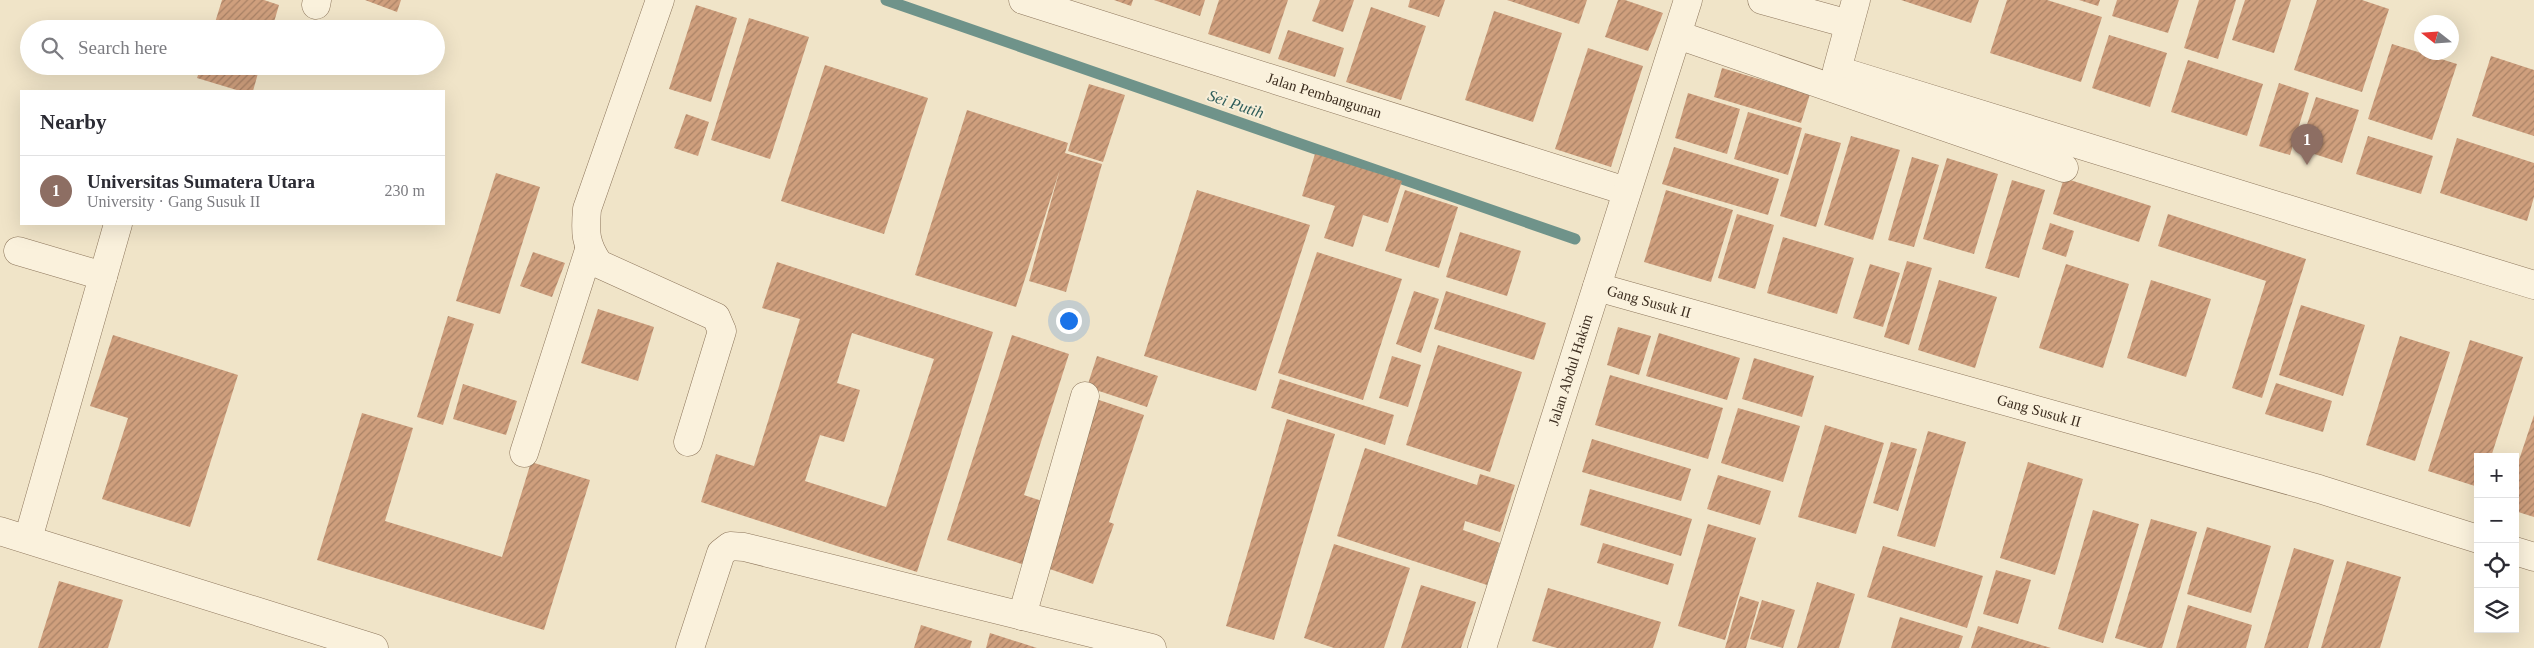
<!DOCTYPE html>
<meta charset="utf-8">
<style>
body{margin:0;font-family:"Times New Roman",serif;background:#f2f2f3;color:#2b2b33}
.controls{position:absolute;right:15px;bottom:15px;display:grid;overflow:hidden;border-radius:0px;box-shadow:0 5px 20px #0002}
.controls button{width:45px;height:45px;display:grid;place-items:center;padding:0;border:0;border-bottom:1px solid #e1e1e2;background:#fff;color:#2b2b33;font:25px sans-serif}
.compass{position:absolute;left:2414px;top:15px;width:45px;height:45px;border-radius:50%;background:#fff;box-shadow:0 5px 20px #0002;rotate:287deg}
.you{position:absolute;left:1068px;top:320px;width:18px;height:18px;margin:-12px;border:4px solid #fff;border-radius:50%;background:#1a73e8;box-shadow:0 0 0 8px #1a73e833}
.badge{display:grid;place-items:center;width:32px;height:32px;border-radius:50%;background:#9e2a2b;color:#fff;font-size:16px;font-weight:700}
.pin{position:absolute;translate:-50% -41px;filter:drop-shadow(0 1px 2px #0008)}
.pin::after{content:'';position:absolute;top:26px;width:18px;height:15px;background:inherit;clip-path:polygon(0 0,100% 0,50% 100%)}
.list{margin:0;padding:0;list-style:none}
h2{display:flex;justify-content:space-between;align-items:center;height:65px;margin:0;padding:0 20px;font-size:21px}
h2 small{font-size:16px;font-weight:400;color:#7c7c81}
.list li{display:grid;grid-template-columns:32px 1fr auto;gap:15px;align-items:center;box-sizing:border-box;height:70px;padding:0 20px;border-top:1px solid #e1e1e2}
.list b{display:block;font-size:19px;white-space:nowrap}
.list p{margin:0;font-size:16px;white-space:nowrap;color:#7c7c81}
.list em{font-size:16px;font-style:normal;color:#7c7c81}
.icon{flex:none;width:28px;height:28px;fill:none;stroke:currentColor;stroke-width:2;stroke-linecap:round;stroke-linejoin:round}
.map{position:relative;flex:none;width:2534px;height:648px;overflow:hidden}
.search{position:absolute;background:#fff;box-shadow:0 5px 20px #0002;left:20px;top:20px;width:425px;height:55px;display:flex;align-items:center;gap:12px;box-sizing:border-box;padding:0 18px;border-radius:28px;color:#7c7c81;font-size:19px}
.panel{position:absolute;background:#fff;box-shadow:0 5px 20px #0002;left:20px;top:90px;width:425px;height:135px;border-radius:0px}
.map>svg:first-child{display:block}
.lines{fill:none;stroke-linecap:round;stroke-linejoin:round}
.stream{stroke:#6f938a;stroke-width:11}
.building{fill:url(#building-hatch);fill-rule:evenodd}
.minor-casing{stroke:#8d765c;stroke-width:29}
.minor{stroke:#faf1dc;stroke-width:28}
.labels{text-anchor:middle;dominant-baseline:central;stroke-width:4;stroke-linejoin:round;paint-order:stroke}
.street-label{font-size:15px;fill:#3d2e20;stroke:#f7eed8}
.water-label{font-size:16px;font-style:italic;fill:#2f5d5a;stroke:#f7eed8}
</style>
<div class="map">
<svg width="2534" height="648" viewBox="0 0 2534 648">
<defs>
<pattern id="building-hatch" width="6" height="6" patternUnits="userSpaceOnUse" patternTransform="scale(1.25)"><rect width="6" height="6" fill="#cf9f7d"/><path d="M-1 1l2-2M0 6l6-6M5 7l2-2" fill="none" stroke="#a98266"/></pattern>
</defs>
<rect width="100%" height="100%" fill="#f0e4c8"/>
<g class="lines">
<!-- stream -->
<path class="stream" d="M886,0L1575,239"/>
</g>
<!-- building -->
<path class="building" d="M222,0H264L279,5L272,29H213Z
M365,0H401L397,12Z
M1114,0H1133L1131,6Z
M1154,0H1205L1200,16Z
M1219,0H1288L1270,54L1208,34Z
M1320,0H1354L1343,32L1312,21Z
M1410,0H1445L1439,17L1408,7Z
M1507,0H1587L1579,24Z
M1618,0H1625L1663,13L1648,51L1605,37Z
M1901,0H1979L1971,23Z
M2007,0H2047L2102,17L2081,82L1990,53Z
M2079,0H2100L2098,6Z
M2117,0H2179L2168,33L2112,16Z
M2199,0H2236L2218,59L2184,48Z
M2245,0H2291L2274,53L2232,40Z
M2317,0H2362L2389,9L2362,92L2294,70Z
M696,5L737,18L711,102L669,89Z
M1371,7L1426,26L1401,100L1346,82Z
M1494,11L1562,33L1533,122L1465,100Z
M749,18L809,37L770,159L711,140Z
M1288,30L1344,48L1335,77L1278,59Z
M2109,35L2167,53L2150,107L2092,88Z
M2392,44L2457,64L2432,140L2368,119Z
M1588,48L1643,66L1611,167L1555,149Z
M2491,56L2534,70V136L2472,116Z
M2188,60L2263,84L2247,136L2171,112Z
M825,65L928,98L884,234L781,201Z
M201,66H260L253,91H240L197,78Z
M1722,68L1810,94L1801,123L1714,97Z
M2279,83L2309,93L2290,155L2259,146Z
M1089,84L1125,95L1103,162L1068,151Z
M1688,93L1740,109L1727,154L1675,138Z
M2316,97L2359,110L2342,163L2299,149Z
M967,110L1068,143L1065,153L1102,164L1066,292L1029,281L1060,169L1016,307L915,275Z
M1748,112L1802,128L1788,175L1734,159Z
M686,114L709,122L698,156L674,148Z
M1805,133L1841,143L1816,227L1780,216Z
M1851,136L1900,150L1873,240L1824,225Z
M2368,136L2433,156L2421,194L2356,174Z
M2457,138L2534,163V197L2527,221L2440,193Z
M1674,147L1779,179L1768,215L1662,184Z
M1315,154L1402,181L1388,223L1363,215L1353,247L1324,238L1335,206L1302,196Z
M1912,157L1939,165L1914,247L1888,240Z
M1947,158L1998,174L1974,254L1923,239Z
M496,173L540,187L500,314L456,301Z
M2064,178L2151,206L2139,242L2053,214Z
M2012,180L2045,190L2019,278L1985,268Z
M1197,190L1310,225L1256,391L1144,356Z
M1405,190L1458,207L1439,268L1385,251Z
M1666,190L1733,210L1711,282L1644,262Z
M1737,214L1774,225L1755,289L1718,278Z
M2168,214L2306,259L2262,398L2232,388L2266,281L2158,246Z
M2050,223L2074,231L2066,257L2042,249Z
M1460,232L1521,251L1507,296L1446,277Z
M1783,237L1854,258L1837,314L1767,293Z
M533,252L565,263L552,297L520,286Z
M1317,252L1402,279L1363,400L1278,373Z
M1907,261L1932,268L1909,345L1884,337Z
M777,262L993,332L917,572L701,502L716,454L754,466L800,319L762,308ZM852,333L934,359L886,507L805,481L820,435L844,442L860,390L837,383Z
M1870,264L1900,273L1883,327L1853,318Z
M2066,264L2129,284L2103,368L2039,348Z
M1939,280L1997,297L1975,368L1918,350Z
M2151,280L2211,299L2186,377L2127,358Z
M1414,291L1439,299L1421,353L1396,344Z
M1446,291L1546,323L1534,360L1434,329Z
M2301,305L2365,325L2343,396L2279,375Z
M598,309L654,327L638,381L581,363Z
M448,316L474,324L443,425L417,417Z
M1618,327L1651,336L1639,375L1607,365Z
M1659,333L1740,358L1727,400L1646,376Z
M113,335L238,375L190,527L102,499L128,418L90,406Z
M1012,335L1069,354L1024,495L1048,503L1028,566L947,540Z
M2400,336L2450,352L2415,461L2366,445Z
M2470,340L2523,357L2491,457H2478V487L2428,471Z
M1438,345L1522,372L1490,472L1406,445Z
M1097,356L1158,376L1147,407L1087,387Z
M1392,356L1421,365L1408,407L1379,398Z
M1754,358L1814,376L1802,417L1742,399Z
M1610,375L1723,408L1708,459L1595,425Z
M1280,379L1394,415L1385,445L1271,408Z
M2276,383L2332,401L2323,432L2265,414Z
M463,384L517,401L506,435L453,419Z
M1090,397L1144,415L1109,522L1114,524L1093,584L1041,566Z
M1738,408L1800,426L1783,482L1721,463Z
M362,413L413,428L385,521L502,557L531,462L590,480L544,630L317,560Z
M2534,415V517L2515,511V472Z
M1287,419L1335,434L1274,640L1226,626Z
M1825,425L1884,443L1856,534L1798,517Z
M1928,431L1966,442L1935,547L1897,536Z
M1592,439L1691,469L1681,501L1582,472Z
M1891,442L1917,449L1898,511L1873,503Z
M1365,448L1477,485L1480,474L1515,485L1500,532L1465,521L1463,530L1500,543L1487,585L1337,536Z
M2028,462L2083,479L2055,575L2000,558Z
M1718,475L1771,491L1760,525L1707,509Z
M1590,489L1692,519L1681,556L1580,525Z
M2093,510L2139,524L2103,643L2058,629Z
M2151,519L2197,532L2162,648H2148L2115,638Z
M1708,524L1756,538L1725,640L1678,626Z
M2207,527L2271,546L2251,613L2187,594Z
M1603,543L1674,564L1668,585L1597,563Z
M1334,544L1410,568L1384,648H1334L1304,638Z
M1883,546L1983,576L1967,628L1867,597Z
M2294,548L2334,560L2308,648H2264Z
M2347,561L2401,577L2380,648H2321Z
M1996,570L2031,580L2018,624L1983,614Z
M59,581L123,600L108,648H38Z
M1817,582L1855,594L1839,648H1797Z
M1421,585L1476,602L1461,648H1401Z
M1548,588L1661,622L1653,648H1557L1532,641Z
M1740,596L1759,602L1746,648H1725Z
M1762,600L1795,610L1783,648L1750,639Z
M2188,605L2252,625L2246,648H2176Z
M1900,617L1963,636L1959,648H1891Z
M921,625L972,641L970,648H914Z
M1978,626L2051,648H1971Z
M990,633L1037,648H986Z"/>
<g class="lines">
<defs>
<g id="minor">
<path d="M660,0L587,209C585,232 585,244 599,264L716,317L722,331L688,442"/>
<path id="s1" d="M1023,0L1626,191"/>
<path d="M1762,0L1849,24"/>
<path d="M1856,0L1837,70L2534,285"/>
<path d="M316,5L317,0"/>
<path d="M1678,35L2064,168"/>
<path d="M18,251L103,276"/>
<path id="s2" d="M1597,287L2319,489L2478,539"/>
<path d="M524,453L589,250"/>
<path d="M0,531L374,648"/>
<path d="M28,539L118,224"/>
<path d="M2515,551L2534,557"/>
<path d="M1022,616L1085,396"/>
<path d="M690,648L721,553L730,546L744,547L1152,648"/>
<path id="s3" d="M1482,648L1688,0"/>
</g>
</defs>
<!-- minor casing -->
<use href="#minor" class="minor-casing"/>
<!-- minor -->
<use href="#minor" class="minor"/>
</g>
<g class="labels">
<!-- street labels -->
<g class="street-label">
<text stroke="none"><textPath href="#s1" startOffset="316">Jalan Pembangunan</textPath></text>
<text stroke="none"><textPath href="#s2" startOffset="54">Gang Susuk II</textPath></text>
<text stroke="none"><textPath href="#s3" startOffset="292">Jalan Abdul Hakim</textPath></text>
<text stroke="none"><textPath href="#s2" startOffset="459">Gang Susuk II</textPath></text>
</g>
<!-- water labels -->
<g class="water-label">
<text transform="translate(1236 104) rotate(19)">Sei Putih</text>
</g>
</g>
</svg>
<div class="controls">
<button>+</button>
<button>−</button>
<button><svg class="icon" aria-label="locate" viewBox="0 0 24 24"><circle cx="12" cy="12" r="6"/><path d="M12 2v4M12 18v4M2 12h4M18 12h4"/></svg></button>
<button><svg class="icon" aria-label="layers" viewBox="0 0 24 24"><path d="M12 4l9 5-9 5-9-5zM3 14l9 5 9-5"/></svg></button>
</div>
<svg class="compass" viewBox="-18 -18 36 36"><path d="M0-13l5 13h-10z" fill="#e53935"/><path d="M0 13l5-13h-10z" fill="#7c7c81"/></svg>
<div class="you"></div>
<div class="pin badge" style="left:2307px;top:165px;background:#8d6e63">1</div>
<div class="search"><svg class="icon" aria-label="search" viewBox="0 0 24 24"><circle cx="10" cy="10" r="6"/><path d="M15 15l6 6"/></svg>Search here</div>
<section class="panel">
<h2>Nearby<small></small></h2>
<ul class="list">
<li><span class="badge" style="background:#8d6e63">1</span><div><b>Universitas Sumatera Utara</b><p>University · Gang Susuk II</p></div><em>230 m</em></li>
</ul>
</section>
</div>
